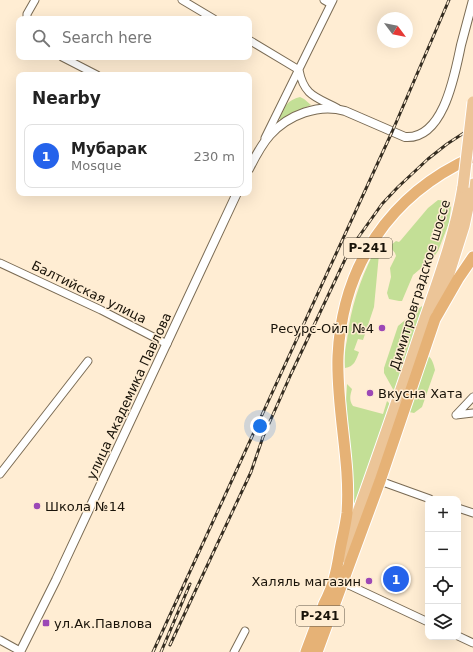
<!DOCTYPE html>
<meta charset="utf-8">
<style>
body{margin:0;font-family:"DejaVu Sans",sans-serif;background:#f6f6f6;color:#222}
.controls{position:absolute;right:12px;bottom:12px;display:grid;overflow:hidden;border-radius:8px;box-shadow:0 4px 16px #0002}
.controls button{width:36px;height:36px;display:grid;place-items:center;padding:0;border:0;border-bottom:1px solid #e0e0e0;background:#fff;color:#222;font:20px sans-serif}
.compass{position:absolute;left:377px;top:12px;width:36px;height:36px;border-radius:50%;background:#fff;box-shadow:0 4px 16px #0002;rotate:122deg}
.you{position:absolute;left:260px;top:426px;width:14px;height:14px;margin:-10px;border:3px solid #fff;border-radius:50%;background:#1a73e8;box-shadow:0 0 0 6px #1a73e833}
.badge{display:grid;place-items:center;width:26px;height:26px;border-radius:50%;background:#2563eb;color:#fff;font-size:13px;font-weight:700}
.pin{position:absolute;translate:-50% -50%;border:2px solid #fff;box-shadow:0 1px 4px #0006}
.list{margin:0;padding:0;list-style:none}
h2{display:flex;justify-content:space-between;align-items:center;height:52px;margin:0;padding:0 16px;font-size:17px}
h2 small{font-size:13px;font-weight:400;color:#767676}
.list li{display:grid;grid-template-columns:26px 1fr auto;gap:12px;align-items:center;box-sizing:border-box;height:64px;margin:0 8px 8px;padding:0 8px;border:1px solid #e0e0e0;border-radius:8px}
.list b{display:block;font-size:15px;white-space:nowrap}
.list p{margin:0;font-size:13px;white-space:nowrap;color:#767676}
.list em{font-size:13px;font-style:normal;color:#767676}
.icon{flex:none;width:22px;height:22px;fill:none;stroke:currentColor;stroke-width:2;stroke-linecap:round;stroke-linejoin:round}
.map{position:relative;flex:none;width:473px;height:652px;overflow:hidden}
.search{position:absolute;background:#fff;box-shadow:0 4px 16px #0002;left:16px;top:16px;width:236px;height:44px;display:flex;align-items:center;gap:10px;box-sizing:border-box;padding:0 14px;border-radius:8px;color:#767676;font-size:15px}
.panel{position:absolute;background:#fff;box-shadow:0 4px 16px #0002;left:16px;top:72px;width:236px;height:124px;border-radius:8px}
.map>svg:first-child{display:block}
.green{fill:#c3df96}
.lines{fill:none;stroke-linecap:round;stroke-linejoin:round}
.minor-casing{stroke:#7a6b54;stroke-width:9}
.tertiary-casing{stroke:#7a6b54;stroke-width:10}
.primary-casing{stroke:#fff;stroke-width:13}
.trunk-casing{stroke:#fff;stroke-width:13}
.minor{stroke:#fff;stroke-width:7}
.tertiary{stroke:#fff;stroke-width:8}
.primary{stroke:#ecc598;stroke-width:11}
.trunk{stroke:#e6b276;stroke-width:11}
.rail-casing{stroke:#352d21;stroke-width:3}
.rail{stroke:#ffedd3;stroke-width:1.5;stroke-dasharray:4.5;stroke-linecap:butt}
.primary-bridge-casing{stroke:#fff;stroke-width:13;stroke-linecap:butt}
.primary-bridge{stroke:#ecc598;stroke-width:11}
.poi-dot{fill:#9c48b6;stroke:#ffedd3;stroke-width:1.5}
.labels{text-anchor:middle;dominant-baseline:central;stroke-width:3;stroke-linejoin:round;paint-order:stroke}
.shield{fill:#ffedd3;stroke:#5e5446;stroke-width:1}
.shield-label{font-size:12px;font-weight:bold;fill:#191309}
.street-label{font-size:13px;fill:#191309;stroke:#ffedd3}
.poi-label{font-size:13px;fill:#191309;stroke:#ffedd3;text-anchor:start}
</style>
<div class="map">
<svg width="473" height="652" viewBox="0 0 473 652">
<rect width="100%" height="100%" fill="#ffedd3"/>
<!-- green -->
<path class="green" d="M300,97L304,99L311,105L290,114L281,120L279,118C283,107 288,100 300,97Z
M438,200C443,200 448,203 451,207L449,223L438,251L432,259L413,275L402,301H399L389,299L387,293L391,277L390,268L396,256L395,253L391,248V245L396,241L399,242L401,240L428,208Z
M375,250L377,251L379,254L374,307L363,340L358,339L354,350L359,352C356,360 354,367 345,368C344,359 345,349 347,340C351,306 360,280 375,250Z
M422,306L424,310L396,391H394L384,373V368L398,326Z
M428,356C432,358 434,365 435,370L422,407L414,413L409,412Z
M347,384L352,389C350,396 349,400 353,406L383,414L387,401L391,405L355,503H354L346,401Z"/>
<g class="lines">
<defs>
<path id="minor" d="M182,0L214,19
M324,0L331,4
M27,19V14L35,0
M249,40L299,70
M62,57L97,75
M299,70C304,96 316,97 337,108
M265,138L333,0
M0,263L101,310L167,344
M456,415L473,397
M456,415L473,413
M0,474L88,361
M380,481L430,499
M458,508L473,513
M342,583L351,586L428,622
M458,636L473,643
M0,640L20,651
M234,652L245,631"/>
<path id="tertiary" d="M249,169C255,157 261,145 270,135C288,115 319,103 345,111L405,137C444,140 455,73 461,45C465,30 469,15 473,0
M20,652L56,580L237,193"/>
<path id="primary" d="M438,308L464,226L473,184
M342,557C369,481 396,406 421,330C437,283 455,236 463,187"/>
<path id="trunk" d="M306,652C312,636 318,620 324,604C328,596 332,587 334,579C338,566 339,553 342,540C344,531 346,522 347,513C351,461 336,409 338,356C342,266 390,194 473,157
M317,652L380,481L435,319L458,279L473,257"/>
</defs>
<!-- minor casing -->
<use href="#minor" class="minor-casing"/>
<!-- tertiary casing -->
<use href="#tertiary" class="tertiary-casing"/>
<!-- primary casing -->
<use href="#primary" class="primary-casing"/>
<!-- trunk casing -->
<use href="#trunk" class="trunk-casing"/>
<!-- minor -->
<use href="#minor" class="minor"/>
<!-- tertiary -->
<use href="#tertiary" class="tertiary"/>
<!-- primary -->
<use href="#primary" class="primary"/>
<!-- trunk -->
<use href="#trunk" class="trunk"/>
<defs>
<path id="rail" d="M170,645L251,472L263,437L291,374L350,249L382,204L398,187L428,159L447,144L473,127
M153,652L392,132L449,0
M161,652L190,584"/>
</defs>
<!-- rail casing -->
<use href="#rail" class="rail-casing"/>
<!-- rail -->
<use href="#rail" class="rail"/>
<defs>
<path id="primary-bridge" d="M463,187L473,102"/>
</defs>
<!-- primary-bridge casing -->
<use href="#primary-bridge" class="primary-bridge-casing"/>
<!-- primary-bridge -->
<use href="#primary-bridge" class="primary-bridge"/>
</g>
<!-- markers -->
<g class="poi-dot">
<circle cx="382" cy="328" r="4"/>
<circle cx="370" cy="393" r="4"/>
<circle cx="37" cy="506" r="4"/>
<circle cx="369" cy="581" r="4"/>
<rect x="42" y="619" width="8" height="8" rx="2"/>
</g>
<g class="labels">
<!-- shield labels -->
<g class="shield">
<rect x="344" y="238" width="48" height="20" rx="3"/>
<rect x="296" y="606" width="48" height="20" rx="3"/>
</g>
<g class="shield-label">
<text x="368" y="248">Р-241</text>
<text x="320" y="616">Р-241</text>
</g>
<!-- street labels -->
<g class="street-label">
<text transform="translate(420 285) rotate(-73)">Димитровградское шоссе</text>
<text transform="translate(89 292) rotate(26)">Балтийская улица</text>
<text transform="translate(129 396) rotate(-65)">улица Академика Павлова</text>
</g>
<!-- poi labels -->
<g class="poi-label">
<text x="374" y="328" text-anchor="end">Ресурс-Ойл №4</text>
<text x="378" y="393">Вкусна Хата</text>
<text x="45" y="506">Школа №14</text>
<text x="361" y="581" text-anchor="end">Халяль магазин</text>
<text x="54" y="623">ул.Ак.Павлова</text>
</g>
</g>
</svg>
<div class="controls">
<button>+</button>
<button>−</button>
<button><svg class="icon" aria-label="locate" viewBox="0 0 24 24"><circle cx="12" cy="12" r="6"/><path d="M12 2v4M12 18v4M2 12h4M18 12h4"/></svg></button>
<button><svg class="icon" aria-label="layers" viewBox="0 0 24 24"><path d="M12 4l9 5-9 5-9-5zM3 14l9 5 9-5"/></svg></button>
</div>
<svg class="compass" viewBox="-18 -18 36 36"><path d="M0-13l5 13h-10z" fill="#e53935"/><path d="M0 13l5-13h-10z" fill="#767676"/></svg>
<div class="you"></div>
<div class="pin badge" style="left:396px;top:579px">1</div>
<div class="search"><svg class="icon" aria-label="search" viewBox="0 0 24 24"><circle cx="10" cy="10" r="6"/><path d="M15 15l6 6"/></svg>Search here</div>
<section class="panel">
<h2>Nearby<small></small></h2>
<ul class="list">
<li><span class="badge">1</span><div><b>Мубарак</b><p>Mosque</p></div><em>230 m</em></li>
</ul>
</section>
</div>
